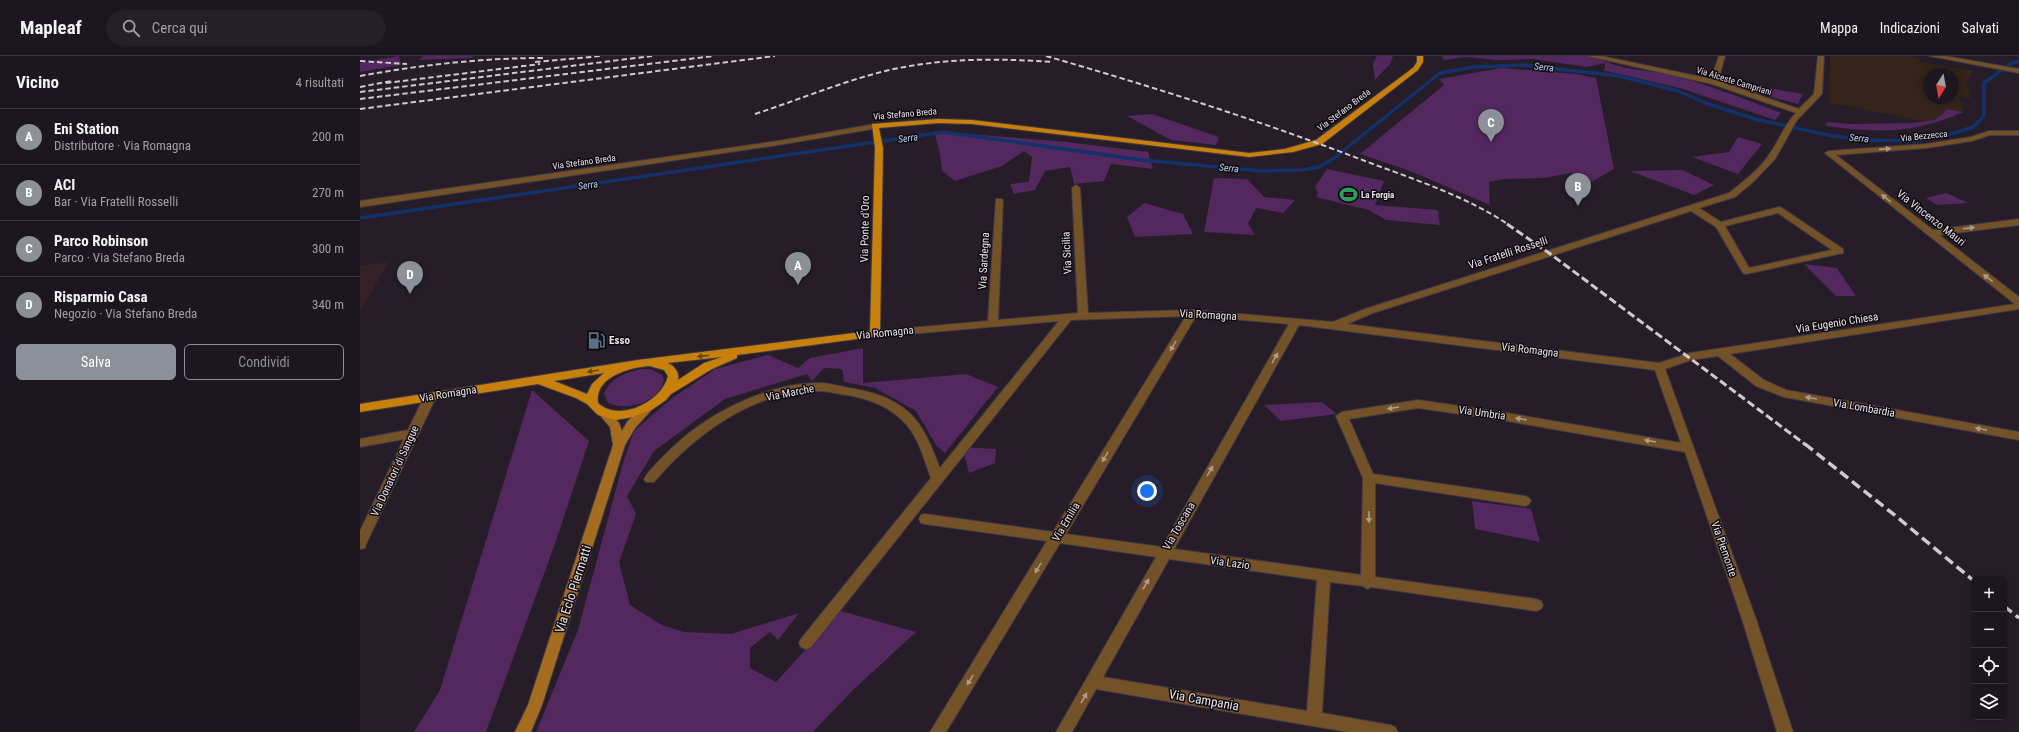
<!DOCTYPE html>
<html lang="it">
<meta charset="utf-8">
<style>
body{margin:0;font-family:"Roboto Condensed",sans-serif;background:#251f28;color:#f1f3f6}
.controls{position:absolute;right:12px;bottom:12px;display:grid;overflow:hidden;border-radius:6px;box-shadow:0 2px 10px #0003}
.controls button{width:36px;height:36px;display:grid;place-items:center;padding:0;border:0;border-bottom:1px solid #3a353d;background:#1c161f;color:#f1f3f6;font:20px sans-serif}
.compass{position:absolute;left:1563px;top:12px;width:36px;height:36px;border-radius:50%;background:#1c161f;box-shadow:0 2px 10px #0003;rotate:191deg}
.you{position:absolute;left:787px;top:435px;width:14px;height:14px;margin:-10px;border:3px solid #fff;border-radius:50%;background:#1a73e8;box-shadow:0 0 0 6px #1a73e833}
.badge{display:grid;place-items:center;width:26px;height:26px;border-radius:50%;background:#8c9099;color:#fff;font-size:13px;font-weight:700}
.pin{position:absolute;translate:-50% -33px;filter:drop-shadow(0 1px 2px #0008)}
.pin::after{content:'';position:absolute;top:21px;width:14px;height:12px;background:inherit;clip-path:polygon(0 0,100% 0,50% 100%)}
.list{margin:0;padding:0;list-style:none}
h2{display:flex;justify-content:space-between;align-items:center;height:52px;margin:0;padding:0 16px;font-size:17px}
h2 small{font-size:13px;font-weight:400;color:#a09fa4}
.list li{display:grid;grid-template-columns:26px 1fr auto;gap:12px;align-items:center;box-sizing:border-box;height:56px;padding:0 16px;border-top:1px solid #3a353d}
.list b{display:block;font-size:15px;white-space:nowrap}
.list p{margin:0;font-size:13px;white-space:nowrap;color:#a09fa4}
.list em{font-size:13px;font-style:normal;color:#a09fa4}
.actions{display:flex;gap:8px;padding:12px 16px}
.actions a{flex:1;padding:9px 0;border:1px solid #8c9099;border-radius:6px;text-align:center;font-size:14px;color:#8c9099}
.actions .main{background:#8c9099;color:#fff}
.icon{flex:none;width:22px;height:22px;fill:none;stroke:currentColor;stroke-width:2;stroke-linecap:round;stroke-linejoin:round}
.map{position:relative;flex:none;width:1659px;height:676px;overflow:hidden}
header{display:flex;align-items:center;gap:24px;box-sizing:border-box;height:56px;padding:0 20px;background:#1c161f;border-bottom:1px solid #3a353d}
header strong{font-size:19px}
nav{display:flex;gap:22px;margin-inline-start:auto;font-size:14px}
.search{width:280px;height:36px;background:#251f28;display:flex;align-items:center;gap:10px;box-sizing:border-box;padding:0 14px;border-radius:22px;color:#a09fa4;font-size:15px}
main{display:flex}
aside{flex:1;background:#1c161f}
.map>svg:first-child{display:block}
.commercial{fill:#352227}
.education{fill:#34241a;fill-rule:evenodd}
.green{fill:#52285f}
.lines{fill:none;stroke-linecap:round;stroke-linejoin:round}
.stream{stroke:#13326b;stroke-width:3.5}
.minor-casing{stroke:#413944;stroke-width:2}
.tertiary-casing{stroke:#413944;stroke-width:2}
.secondary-casing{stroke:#413944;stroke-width:2}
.primary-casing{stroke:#413944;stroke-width:2}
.minor{fill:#745227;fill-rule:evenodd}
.tertiary{fill:#745227;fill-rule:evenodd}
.secondary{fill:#a46c20;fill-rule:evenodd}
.primary{fill:#c8800d;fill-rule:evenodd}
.rail-far2{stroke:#cfc9d2;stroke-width:2;stroke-dasharray:5.5 3;stroke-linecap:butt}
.rail-far1{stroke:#cfc9d2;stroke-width:3;stroke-dasharray:8 3.5;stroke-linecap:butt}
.rail{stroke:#cfc9d2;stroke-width:3.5;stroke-dasharray:10 5;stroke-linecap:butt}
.oneway{fill:#af9b8a}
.oneway2{fill:#6a440e}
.labels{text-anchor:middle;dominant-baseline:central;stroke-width:3;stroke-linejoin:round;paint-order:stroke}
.far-street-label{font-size:9px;fill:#eae4ec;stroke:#0d090e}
.far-poi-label{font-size:9px;font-weight:bold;fill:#eae4ec;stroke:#0d090e;text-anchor:start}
.far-water-label{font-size:10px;font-style:italic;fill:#bfd4f8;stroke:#0d090e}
.street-label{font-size:11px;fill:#eae4ec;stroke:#0d090e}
.poi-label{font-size:11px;font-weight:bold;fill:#eae4ec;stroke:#0d090e;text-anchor:start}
.near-street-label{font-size:13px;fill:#eae4ec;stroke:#0d090e}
</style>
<header>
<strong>Mapleaf</strong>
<div class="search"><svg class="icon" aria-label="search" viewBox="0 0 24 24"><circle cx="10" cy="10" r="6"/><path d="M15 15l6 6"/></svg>Cerca qui</div>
<nav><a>Mappa</a><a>Indicazioni</a><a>Salvati</a></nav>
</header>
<main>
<aside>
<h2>Vicino<small>4 risultati</small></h2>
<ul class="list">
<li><span class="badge">A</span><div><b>Eni Station</b><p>Distributore · Via Romagna</p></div><em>200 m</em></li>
<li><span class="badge">B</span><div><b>ACI</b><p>Bar · Via Fratelli Rosselli</p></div><em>270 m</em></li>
<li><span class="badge">C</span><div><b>Parco Robinson</b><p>Parco · Via Stefano Breda</p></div><em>300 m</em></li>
<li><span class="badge">D</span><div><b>Risparmio Casa</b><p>Negozio · Via Stefano Breda</p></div><em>340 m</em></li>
</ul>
<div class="actions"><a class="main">Salva</a><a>Condividi</a></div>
</aside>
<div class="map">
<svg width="1659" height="676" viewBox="0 0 1659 676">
<rect width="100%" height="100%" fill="#261d29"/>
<!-- commercial -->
<path class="commercial" d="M29,206L0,255V210Z"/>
<!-- education -->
<path class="education" d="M1470,0H1549L1559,2L1560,6L1614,15L1607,25L1611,42L1599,40L1603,56L1586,53L1583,58L1574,64L1562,65L1470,47ZM1569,18H1593V42H1569Z"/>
<!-- green -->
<path class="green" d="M39,0L41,9L0,16V7Z
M64,0H114L111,2L58,4Z
M1017,0H1033L1030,8L1015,24L1013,8Z
M1082,0H1237C1256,15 1287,13 1310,19C1348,28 1384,43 1421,57L1415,64L1323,33L1243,14L1245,12V7L1227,11L1173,3L1137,4L1106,1L1084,4Z
M1141,12L1216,18L1236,22L1254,113L1228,128L1211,117L1184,122L1144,123L1129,126L1130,149L1050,115L1000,98L1084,29L1079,23Z
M1360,24L1443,38L1438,48L1372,31Z
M1586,53L1603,56C1554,78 1519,77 1466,70L1467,66L1489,68L1552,67L1574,64L1583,58Z
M792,58L859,81L856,89L811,84L767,60Z
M574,75L707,86L788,96L793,113L751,108L744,125L714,128L710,111L685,115L675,134L654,138L650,128L669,126L672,101L664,95L642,110L595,125L582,115L580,98Z
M1378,81L1402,88L1378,118L1332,101L1369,96Z
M967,113L1024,125L1015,149L1078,154L1080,169L1026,164L1009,154L956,141L958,137L955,131Z
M1322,114L1354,129L1334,139L1270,115Z
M854,122L887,123L904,141L935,144L923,157L896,152L888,168L895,179L844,176Z
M1586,137L1609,147L1577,149L1566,142Z
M784,147L823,158L833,178L775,181L767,161Z
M1444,208L1477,212L1496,240H1476Z
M503,292V327L606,318L638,331L585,397L576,389L556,355L515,332L484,326L482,313L464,312L452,325L447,318L365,343L294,395L267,440L276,458L259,506L270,549L302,569L324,576L371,578L439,557L418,584L410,576L390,592V612L416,626L481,555L556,576L492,635L453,676H176L218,574L263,407L274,375L311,343L355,313L408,299L438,312L450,302Z
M282,313H291L302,319L304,324C299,346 268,356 248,347L244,338C250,322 266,316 282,313Z
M172,334L229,385L196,485L126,676H54L80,634Z
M962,346L977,358L921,365L904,349Z
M602,391L636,393L635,407L609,417Z
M1112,445L1171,453L1180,486L1115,473Z"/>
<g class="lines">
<!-- stream -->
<path class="stream" d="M0,162L583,76L782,104L901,115L942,114L959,111L973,103L1080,17L1114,11L1163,9L1259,20L1318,35L1348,48L1395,63L1468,79L1503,84L1553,85L1588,79L1613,71L1624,60V27L1650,8L1659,5"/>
<defs>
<path id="minor" d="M1228,0H1241L1351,23L1359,0H1365L1358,25L1439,53L1454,38L1458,0H1464L1462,38L1437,64L1415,103L1393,126L1375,141L1339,152L1361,166L1419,151L1422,152L1483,193V197L1386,218L1383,217L1356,171L1331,155L1013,257L987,268L1299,307L1330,297L1655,248L1465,97L1469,95L1566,88L1611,81L1629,75H1659V79H1630L1612,85L1566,92L1476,99L1573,174L1659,163V169L1579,179L1659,241V253L1370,298L1404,324L1426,334L1659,376V384L1424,341L1396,330L1358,300L1331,304L1305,313L1396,563L1433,676H1417L1382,563L1325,396L1141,364L1058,352L989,363L1013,418L1165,440L1169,442L1171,445L1169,448L1165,450L1015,427V521L1176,543L1181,545L1183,549L1181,553L1176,555L1011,531L1008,533L1003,530L970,526L962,657L1030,669L1035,671L1038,676H988L736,633L712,676H696L796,501L700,487L586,676H570L687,485L565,468L561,467L559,463L561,459L565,458L693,476L826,260L711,264L451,591L446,593L441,591L439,587L441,583L571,422C564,403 559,383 546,368C530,350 509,343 487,339C478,338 469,335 460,335C395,333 334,379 294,426H286L284,423C290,413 300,404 308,396C344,359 406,327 459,327C469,327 479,330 489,332C509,335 531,341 547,355C564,369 572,392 580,412L699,265L515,281L510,278L515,275L628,265L636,143H642L643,145L638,264L718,257L712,132L716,129L720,132L728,257L833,254L973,266L1005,253L1369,137C1383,126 1399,114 1409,99C1419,85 1424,69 1436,57L1352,28ZM1418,157L1472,194L1389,212L1365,170ZM836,260L929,268L802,491L706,478ZM939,269L1295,314L1321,387L1141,356L1058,344L982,356L976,360L1003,422L1001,519L814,493ZM809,503L957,524L947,655L743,621Z
M515,68H518V72L418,89L0,151V145L418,85Z
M70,337L76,341L6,488L5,492L0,493V475L44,383L0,391V383L48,374L64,341Z"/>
<path id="tertiary" d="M1570,0H1585L1659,13V17Z"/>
<path id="secondary" d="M288,347L294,351L275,372L265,389L182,649L171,676H155L168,649L253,389L250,371L238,357L240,354H248L259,367L262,375L267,366L284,348Z"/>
<path id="primary" d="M1057,0H1063V6L1058,14L962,88L933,96L889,101L612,68L578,67L519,72L523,92L520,278L519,280L377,299V302L352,313L311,338L306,344L293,353L273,361L256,364L238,359L227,348L216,342L178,328L0,356V348L278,304L510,275L515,92L512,68L578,63L612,64L889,97L925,93L956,84L1053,12L1057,6ZM362,301L344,307L318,324C320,317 314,309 307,307ZM290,310L304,314L308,320C302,346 259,367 238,347C234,321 270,311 290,310ZM244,317L232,328L227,338L194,325Z"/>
</defs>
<!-- minor casing -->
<use href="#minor" class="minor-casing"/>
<!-- tertiary casing -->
<use href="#tertiary" class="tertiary-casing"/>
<!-- secondary casing -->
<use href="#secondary" class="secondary-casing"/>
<!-- primary casing -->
<use href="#primary" class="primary-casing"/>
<!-- minor -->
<use href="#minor" class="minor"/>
<!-- tertiary -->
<use href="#tertiary" class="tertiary"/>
<!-- secondary -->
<use href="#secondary" class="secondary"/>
<!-- primary -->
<use href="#primary" class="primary"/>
<!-- rail-far2 -->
<path class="rail-far2" d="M686,0C794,31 901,65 1005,105C1053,123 1106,140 1149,169
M0,5L47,8
M175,6L241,0
M0,20C61,9 121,2 183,2
M26,27L180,8
M0,31L31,25
M0,36L292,0
M0,43L354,0
M0,53L415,0
M395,58C438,44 481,26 525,15C580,2 636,2 692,6"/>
<!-- rail-far1 -->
<path class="rail-far1" d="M1147,168L1189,197L1446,389"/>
<!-- rail -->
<path class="rail" d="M1445,388L1537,461L1614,525
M1644,550L1659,562"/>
</g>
<!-- one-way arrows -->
<defs><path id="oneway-solid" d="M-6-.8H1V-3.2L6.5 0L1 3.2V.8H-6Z"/></defs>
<g class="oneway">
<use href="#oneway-solid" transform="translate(1525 93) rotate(-4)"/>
<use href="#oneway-solid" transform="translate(1526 142) rotate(-141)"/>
<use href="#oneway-solid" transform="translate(1609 172) rotate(-7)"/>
<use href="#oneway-solid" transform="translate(1628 222) rotate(-142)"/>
<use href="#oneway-solid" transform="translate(813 290) rotate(121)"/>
<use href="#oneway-solid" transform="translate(915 302) rotate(-60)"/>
<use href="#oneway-solid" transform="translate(1451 342) rotate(-170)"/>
<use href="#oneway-solid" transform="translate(1033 352) rotate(171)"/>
<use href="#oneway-solid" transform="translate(1161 363) rotate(-170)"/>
<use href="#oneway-solid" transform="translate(1621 373) rotate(-170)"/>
<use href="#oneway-solid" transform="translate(1290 385) rotate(-170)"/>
<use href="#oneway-solid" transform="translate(745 401) rotate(121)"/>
<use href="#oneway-solid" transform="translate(850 415) rotate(-60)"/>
<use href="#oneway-solid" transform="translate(1009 461) rotate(90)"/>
<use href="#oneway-solid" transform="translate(678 512) rotate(121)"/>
<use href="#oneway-solid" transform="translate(786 528) rotate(-61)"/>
<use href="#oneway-solid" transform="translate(610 624) rotate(121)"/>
<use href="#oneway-solid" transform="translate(724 642) rotate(-60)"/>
</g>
<g class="oneway2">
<use href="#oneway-solid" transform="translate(343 300) rotate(173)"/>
<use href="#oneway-solid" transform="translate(233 315) rotate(170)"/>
</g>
<!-- icons -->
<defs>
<symbol id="stadium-bare" viewBox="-9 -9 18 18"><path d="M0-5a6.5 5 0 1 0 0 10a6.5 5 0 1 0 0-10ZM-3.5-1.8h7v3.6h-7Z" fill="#2e9e5b" stroke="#0d090e" stroke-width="2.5" paint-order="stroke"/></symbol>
<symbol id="fuel-bare" viewBox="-9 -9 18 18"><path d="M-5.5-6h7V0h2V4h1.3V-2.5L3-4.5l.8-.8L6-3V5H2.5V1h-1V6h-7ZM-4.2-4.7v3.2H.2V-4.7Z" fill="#5c6f8a" stroke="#0d090e" stroke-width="2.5" paint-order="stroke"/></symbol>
</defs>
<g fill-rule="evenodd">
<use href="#stadium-bare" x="976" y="126" width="25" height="25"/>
<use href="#fuel-bare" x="224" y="272" width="25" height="25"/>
</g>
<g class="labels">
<!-- far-street labels -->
<g class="far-street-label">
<text transform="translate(1374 25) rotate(17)">Via Alceste Campriani</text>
<text transform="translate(984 54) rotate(-37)">Via Stefano Breda</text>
<text transform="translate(545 58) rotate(-5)">Via Stefano Breda</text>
<text transform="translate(1564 80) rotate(-6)">Via Bezzecca</text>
<text transform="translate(224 106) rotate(-8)">Via Stefano Breda</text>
</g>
<!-- far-poi labels -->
<g class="far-poi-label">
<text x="1001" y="139">La Forgia</text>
</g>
<!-- far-water labels -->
<g class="far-water-label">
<text transform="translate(1184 11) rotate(5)">Serra</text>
<text transform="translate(548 82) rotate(-8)">Serra</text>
<text transform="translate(1499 82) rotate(6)">Serra</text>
<text transform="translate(869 112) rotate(5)">Serra</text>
<text transform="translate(228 129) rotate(-8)">Serra</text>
</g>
<!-- street labels -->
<g class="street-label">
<text transform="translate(1571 162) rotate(38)">Via Vincenzo Mauri</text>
<text transform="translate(505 173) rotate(-89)">Via Ponte d'Oro</text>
<text transform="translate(707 197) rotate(-93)">Via Sicilia</text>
<text transform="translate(1148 197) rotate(-18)">Via Fratelli Rosselli</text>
<text transform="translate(624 205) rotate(-87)">Via Sardegna</text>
<text transform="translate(848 259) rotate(3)">Via Romagna</text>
<text transform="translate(1477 267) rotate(-9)">Via Eugenio Chiesa</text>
<text transform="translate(525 277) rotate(-6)">Via Romagna</text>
<text transform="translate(1170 294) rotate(7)">Via Romagna</text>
<text transform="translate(430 337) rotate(-11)">Via Marche</text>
<text transform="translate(88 338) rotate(-9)">Via Romagna</text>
<text transform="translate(1504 352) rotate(10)">Via Lombardia</text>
<text transform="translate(1122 357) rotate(8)">Via Umbria</text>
<text transform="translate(35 415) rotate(-65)">Via Donatori di Sangue</text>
<text transform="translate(706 466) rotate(-59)">Via Emilia</text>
<text transform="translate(819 470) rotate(-60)">Via Toscana</text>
<text transform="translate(1364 493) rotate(71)">Via Piemonte</text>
<text transform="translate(870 507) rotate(8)">Via Lazio</text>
</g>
<!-- poi labels -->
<g class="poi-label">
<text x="249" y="284">Esso</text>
</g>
<!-- near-street labels -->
<g class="near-street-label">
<text transform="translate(213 533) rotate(-72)">Via Eclo Piermatti</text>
<text transform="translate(844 644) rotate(10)">Via Campania</text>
</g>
</g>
</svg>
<div class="controls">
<button>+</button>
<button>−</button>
<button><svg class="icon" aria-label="locate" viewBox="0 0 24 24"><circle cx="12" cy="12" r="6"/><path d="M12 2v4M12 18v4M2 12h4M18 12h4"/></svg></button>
<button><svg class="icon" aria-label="layers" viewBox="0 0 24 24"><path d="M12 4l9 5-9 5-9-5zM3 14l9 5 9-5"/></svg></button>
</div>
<svg class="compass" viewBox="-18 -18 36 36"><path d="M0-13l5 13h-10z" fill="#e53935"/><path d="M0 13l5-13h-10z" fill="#a09fa4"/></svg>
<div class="you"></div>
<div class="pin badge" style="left:438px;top:229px">A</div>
<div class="pin badge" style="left:1218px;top:150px">B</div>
<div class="pin badge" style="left:1131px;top:86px">C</div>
<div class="pin badge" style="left:50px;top:238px">D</div>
</div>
</main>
